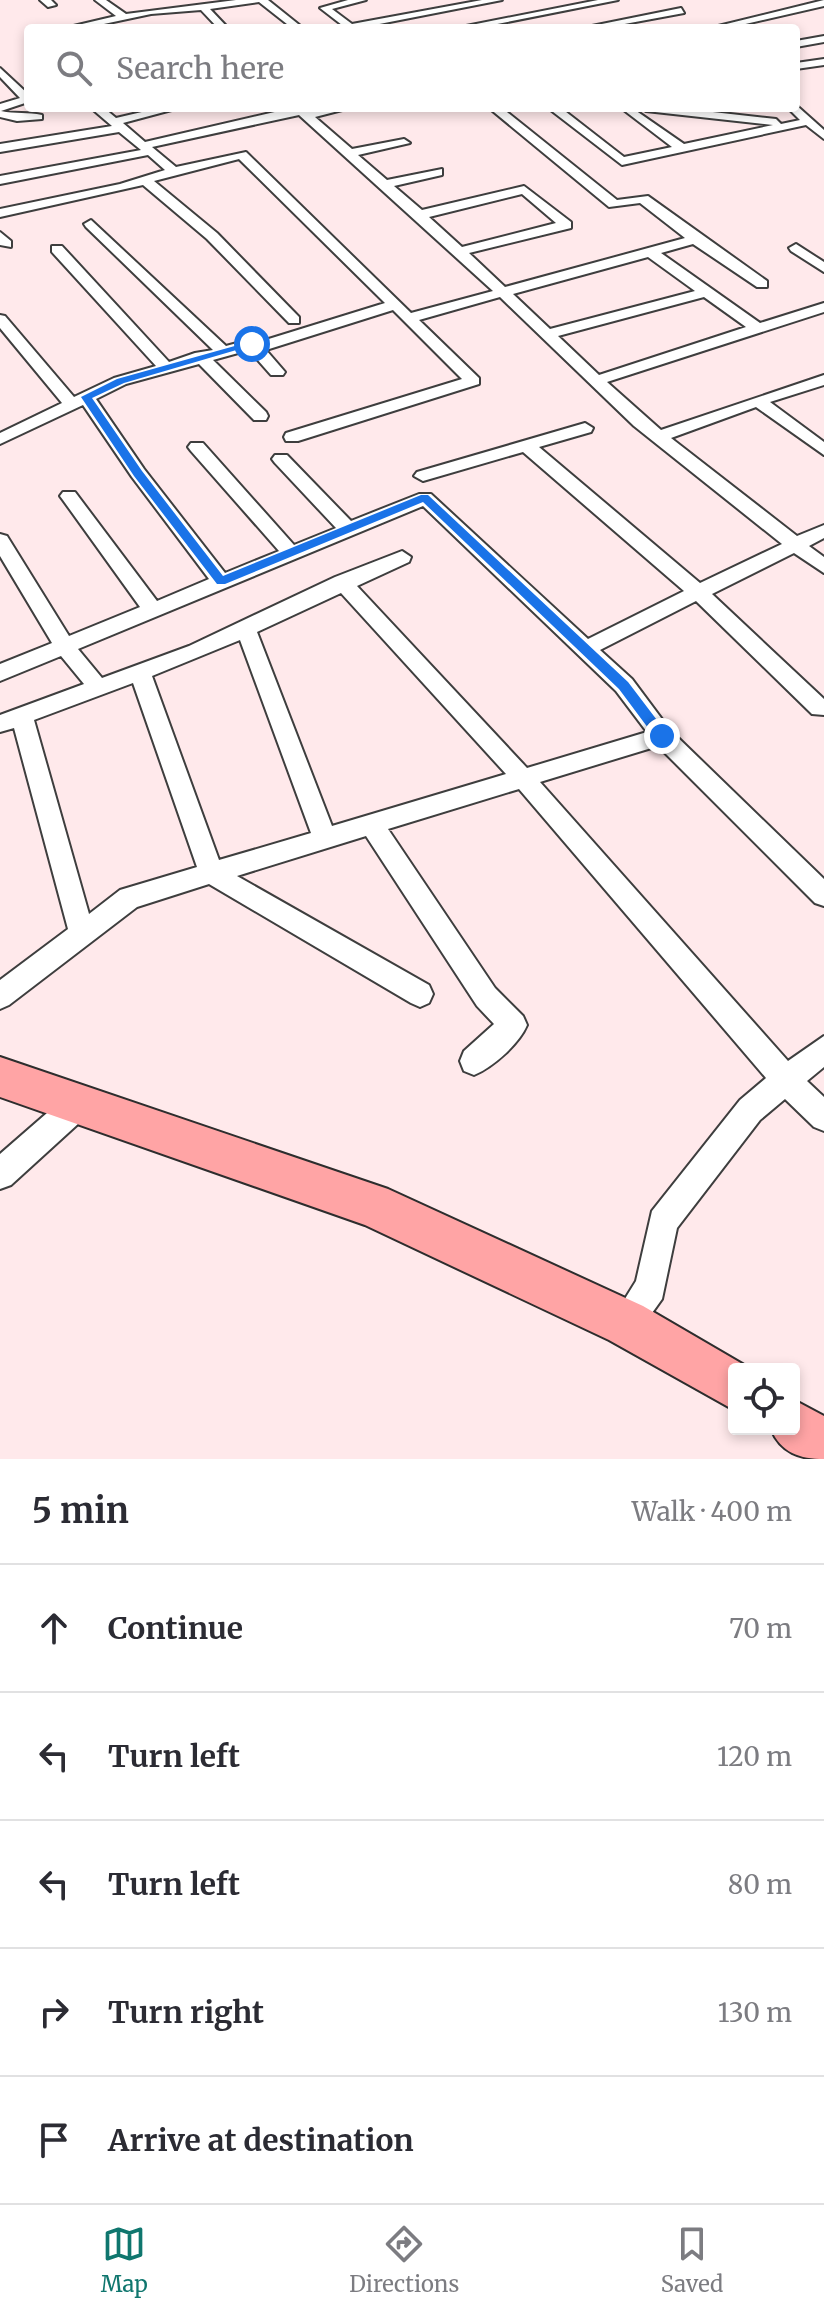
<!DOCTYPE html>
<meta charset="utf-8">
<style>
body{margin:0;font-family:Merriweather,serif;background:#f7f7f7;color:#2b2b33}
.controls{position:absolute;right:24px;bottom:24px;display:grid;overflow:hidden;border-radius:8px;box-shadow:0 4px 12px #0003}
.controls button{width:72px;height:72px;display:grid;place-items:center;padding:0;border:0;border-bottom:2px solid #e1e1e2;background:#fff;color:#2b2b33;font:40px sans-serif}
.stop{position:absolute;width:24px;height:24px;margin:-18px;border:6px solid #1a73e8;border-radius:50%;background:#fff}
.stop.end{background:#1a73e8;border-color:#fff;box-shadow:0 2px 8px #0008}
.list{margin:0;padding:0;list-style:none}
h2{display:flex;justify-content:space-between;align-items:center;height:104px;margin:0;padding:0 32px;font-size:34px}
h2 small{font-size:26px;font-weight:400;color:#7c7c81}
.list li{display:grid;grid-template-columns:52px 1fr auto;gap:24px;align-items:center;box-sizing:border-box;height:128px;padding:0 32px;border-top:2px solid #e1e1e2}
.list b{display:block;font-size:30px;white-space:nowrap}
.list em{font-size:26px;font-style:normal;color:#7c7c81}
.icon{flex:none;width:44px;height:44px;fill:none;stroke:currentColor;stroke-width:2;stroke-linecap:round;stroke-linejoin:round}
.map{position:relative;flex:none;width:824px;height:1459px;overflow:hidden}
.search{position:absolute;background:#fff;box-shadow:0 4px 12px #0003;left:24px;right:24px;top:24px;height:88px;display:flex;align-items:center;gap:20px;box-sizing:border-box;padding:0 28px;border-radius:8px;color:#7c7c81;font-size:30px}
.sheet{height:744px;background:#fff}
nav{display:flex;justify-content:space-around;align-items:center;box-sizing:border-box;height:112px;border-top:2px solid #e1e1e2;background:#fff;font-size:22px;color:#7c7c81}
nav a{display:grid;justify-items:center;gap:4px}
nav .on{color:#0f766e}
.map>svg:first-child{display:block}
.lines{fill:none;stroke-linecap:round;stroke-linejoin:round}
.minor-casing{stroke:#3e3e3e;stroke-width:4}
.secondary-casing{stroke:#2d2d2d;stroke-width:4}
.minor{fill:#fff;fill-rule:evenodd}
.secondary{fill:#ffa4a5;fill-rule:evenodd}
.route{fill:#1a73e8}
</style>
<div class="map">
<svg width="824" height="1459" viewBox="0 0 824 1459">
<rect width="100%" height="100%" fill="#ffe9eb"/>
<g class="lines">
<defs>
<path id="minor" d="M40,0H51L56,5L48,7Z
M95,0H106L126,14L236,0H268L303,28H292L259,2L210,9L228,28H218L201,10L151,14L85,28H65L116,16Z
M348,0H366L332,9L352,24L482,0H502L359,28H338L342,25L320,8Z
M598,0H618L477,28H456Z
M824,0V6L728,28H710Z
M681,8L684,13L603,28H582Z
M824,36V42L796,47V41Z
M824,59V65L796,69V63Z
M0,68L28,94V102L1,111C15,114 28,112 42,115V119L17,121L0,117V104L20,98L0,77Z
M796,105L824,130V139L806,125L622,165L548,108H561L624,157L672,147L621,108H632L684,144L773,125L646,111L640,108H677L776,119L781,124L800,120L788,108H796Z
M91,108H104L116,118L159,108H179L123,123L145,142L292,108H305L309,112L350,108L315,117L352,149L404,139L410,143L358,155L387,180L442,169V175L394,186L422,210L524,186L571,222V228L469,253L505,287L685,238L640,203L609,207L489,108H502L617,200L648,196L767,281V287H757L693,244L661,253L760,323L824,303V312L607,382L661,430L824,375V385L770,402L824,442V455L756,407L671,438L797,536L824,525V538L809,546L824,557V573L794,553L712,594L824,699V715L812,714L696,601L600,650L632,679L670,730L824,879V906L815,903L658,746L540,782L788,1061L824,1036V1067L807,1081L824,1097V1131L814,1127L785,1099L760,1120L677,1228L662,1299L637,1334L626,1339L615,1334L610,1323L636,1281L652,1211L740,1100L766,1078L519,789L388,829L495,988L523,1016L527,1025C519,1044 493,1067 474,1075L464,1071L460,1061L464,1051L494,1024L477,1006L366,836L237,876L429,985L433,994L429,1003L420,1007L411,1003L209,884L137,907L9,1005L0,1009V980L68,929L14,728L0,732V715L84,684L61,656L0,681V664L52,643L0,556V534L7,536L69,636L140,607L63,500L60,496L63,492H75L157,601L209,579L132,477L83,405L0,444V433L62,403L0,328V315L5,316L74,397L114,378L156,366L52,252V246H62L169,362L195,353L213,350L86,227L84,224L91,220L226,346L252,339L259,342L385,303L239,159L154,181L217,233L299,317V323H289L207,239L143,185L0,217V209L120,184L165,170L148,155L0,184V176L141,150L119,132L0,152V144L112,126ZM299,115L493,291L411,313L246,152L176,167L152,147ZM522,194L556,223L462,247L429,217ZM648,257L695,291L550,329L513,294ZM500,297L634,426L782,544L700,583L539,447L591,432L593,428L585,423L417,472L414,476L423,481L523,452L684,591L588,639L431,494H419L351,521L287,455H275L272,459L275,463L336,528L294,545L203,443H191L188,447L191,451L279,551L225,573L144,469L96,399L126,384L199,364L254,420H266L268,416L266,412L213,360L249,350L271,375H283L285,372L266,350L393,310L462,379L286,433L284,437L286,441H298L479,384V378L419,320ZM704,297L746,327L599,375L558,336ZM423,506L616,691L647,732L527,768L357,586L409,562L411,557L402,551L335,577L189,646L102,678L78,649ZM341,593L506,774L332,826L257,632ZM240,640L311,833L219,860L152,676ZM133,683L197,867L120,890L89,914L34,720Z
M0,232L11,241V247L0,245Z
M796,244L824,262V272L791,251L789,248Z
M80,1089L90,1093L94,1103L90,1113L11,1185L0,1189V1154L70,1093Z"/>
<path id="secondary" d="M0,1057L388,1189L643,1306L751,1369H734V1410L609,1340L365,1225L0,1097Z
M794,1400L824,1416V1459C800,1459 781,1453 771,1429H794Z"/>
</defs>
<!-- minor casing -->
<use href="#minor" class="minor-casing"/>
<!-- secondary casing -->
<use href="#secondary" class="secondary-casing"/>
<!-- minor -->
<use href="#minor" class="minor"/>
<!-- secondary -->
<use href="#secondary" class="secondary"/>
</g>
<!-- route -->
<path class="route" d="M249,342L257,344L124,383L92,398L142,471L223,576L421,495H428L628,682L666,732V740H657L619,689L423,502L225,584H217L134,476L81,397L117,379Z"/>
</svg>
<div class="controls">
<button><svg class="icon" aria-label="locate" viewBox="0 0 24 24"><circle cx="12" cy="12" r="6"/><path d="M12 2v4M12 18v4M2 12h4M18 12h4"/></svg></button>
</div>
<div class="stop" style="left:252px;top:344px"></div>
<div class="stop end" style="left:662px;top:736px"></div>
<div class="search"><svg class="icon" aria-label="search" viewBox="0 0 24 24"><circle cx="10" cy="10" r="6"/><path d="M15 15l6 6"/></svg>Search here</div>
</div>
<section class="sheet">
<h2>5 min<small>Walk · 400 m</small></h2>
<ul class="list">
<li><svg class="icon" aria-label="ahead" viewBox="0 0 24 24"><path d="M12 20V5M6 11l6-6 6 6"/></svg><div><b>Continue</b></div><em>70 m</em></li>
<li><svg class="icon" aria-label="left" viewBox="0 0 24 24"><path d="M17 20v-9H6M10 6l-5 5 5 5"/></svg><div><b>Turn left</b></div><em>120 m</em></li>
<li><svg class="icon" aria-label="left" viewBox="0 0 24 24"><path d="M17 20v-9H6M10 6l-5 5 5 5"/></svg><div><b>Turn left</b></div><em>80 m</em></li>
<li><svg class="icon" aria-label="right" viewBox="0 0 24 24"><path d="M7 20v-9h11M14 6l5 5-5 5"/></svg><div><b>Turn right</b></div><em>130 m</em></li>
<li><svg class="icon" aria-label="arrive" viewBox="0 0 24 24"><path d="M6 21V4h12l-3 4 3 4H6"/></svg><div><b>Arrive at destination</b></div></li>
</ul>
</section>
<nav>
<a class="on"><svg class="icon" aria-label="map" viewBox="0 0 24 24"><path d="M3 6l6-2 6 2 6-2v14l-6 2-6-2-6 2zM9 4v14M15 6v14"/></svg>Map</a>
<a><svg class="icon" aria-label="directions" viewBox="0 0 24 24"><path d="M12 3l9 9-9 9-9-9zM9 14v-3h6M13 9l2 2-2 2"/></svg>Directions</a>
<a><svg class="icon" aria-label="saved" viewBox="0 0 24 24"><path d="M7 4h10v16l-5-4-5 4z"/></svg>Saved</a>
</nav>
